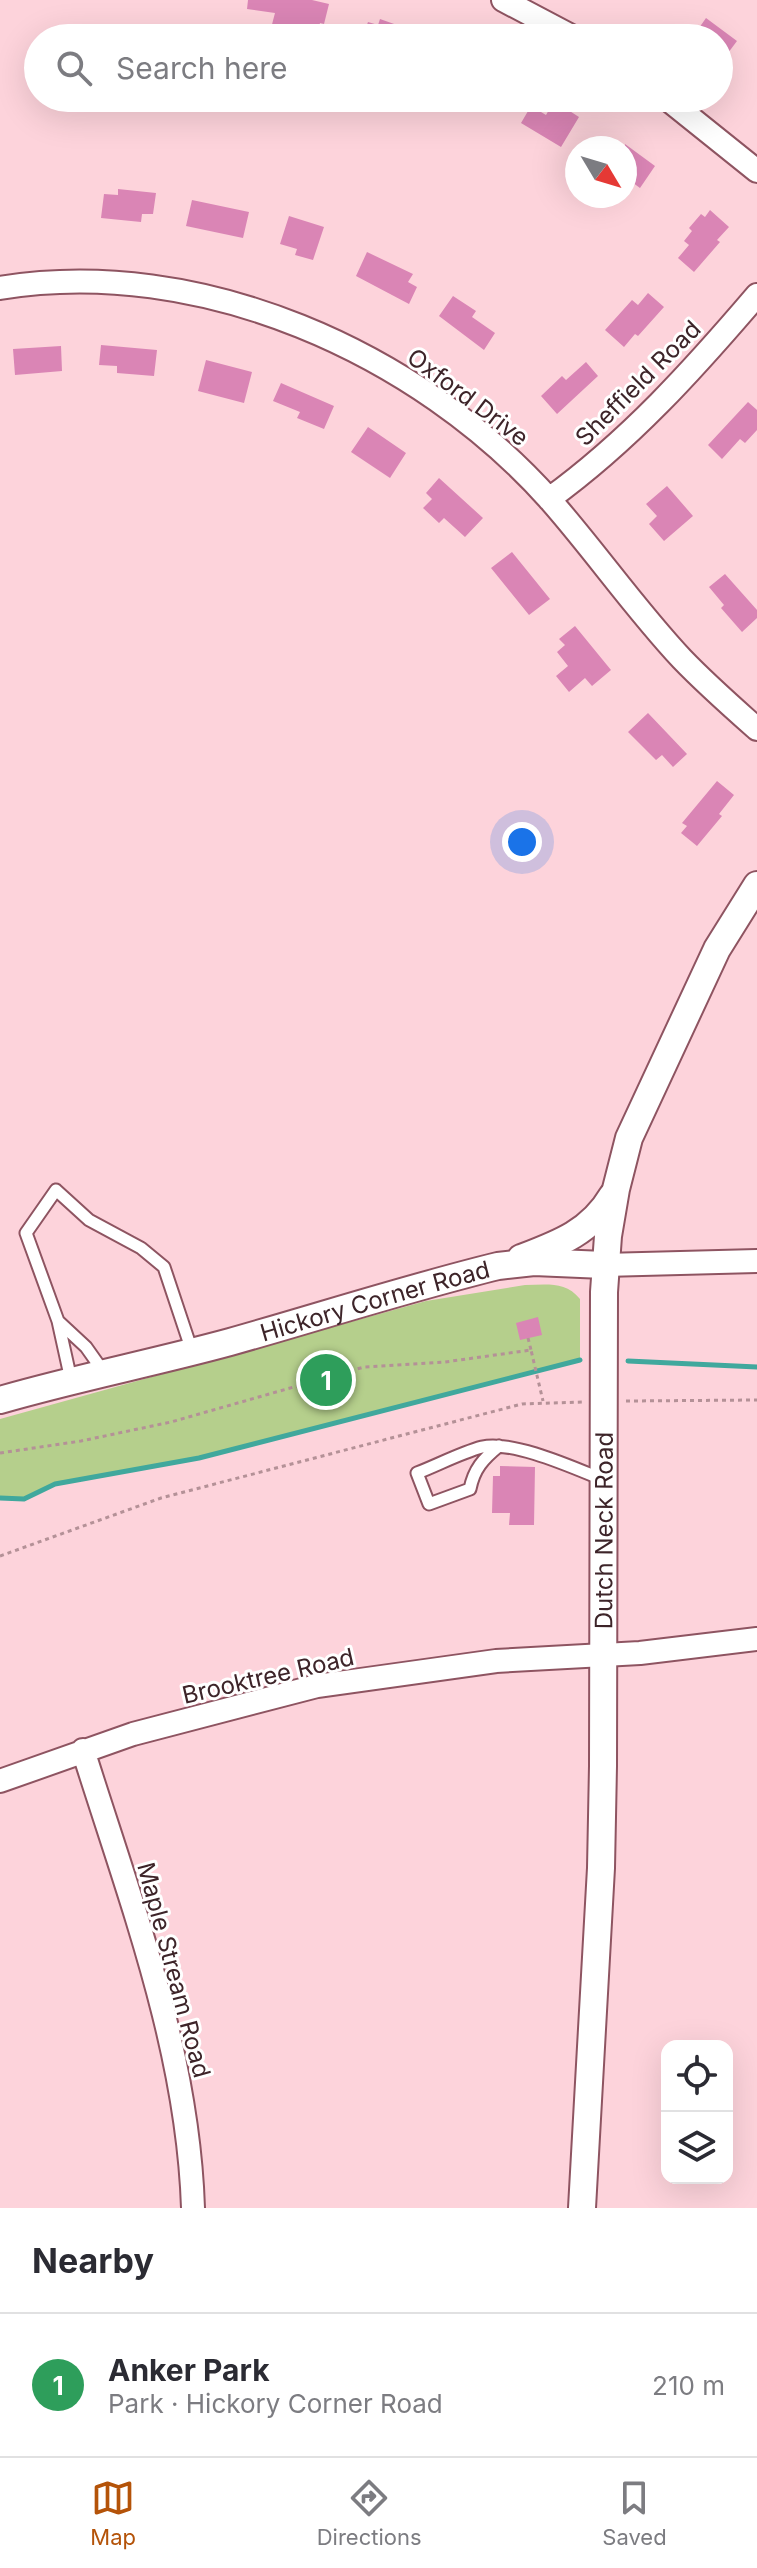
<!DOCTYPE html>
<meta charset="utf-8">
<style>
body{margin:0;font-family:Inter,sans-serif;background:#f2f2f3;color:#2b2b33}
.controls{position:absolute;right:24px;bottom:24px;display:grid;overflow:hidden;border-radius:16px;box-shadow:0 8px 32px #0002}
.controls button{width:72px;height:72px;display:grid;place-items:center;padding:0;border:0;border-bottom:2px solid #e1e1e2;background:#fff;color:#2b2b33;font:40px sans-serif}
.compass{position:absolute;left:565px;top:136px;width:72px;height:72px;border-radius:50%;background:#fff;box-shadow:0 8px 32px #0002;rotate:128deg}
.you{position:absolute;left:522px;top:842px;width:28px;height:28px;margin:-20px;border:6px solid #fff;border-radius:50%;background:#1a73e8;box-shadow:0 0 0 12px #1a73e833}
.badge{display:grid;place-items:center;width:52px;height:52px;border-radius:50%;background:#b45309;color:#fff;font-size:26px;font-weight:700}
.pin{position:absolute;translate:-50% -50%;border:4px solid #fff;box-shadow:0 2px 8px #0006}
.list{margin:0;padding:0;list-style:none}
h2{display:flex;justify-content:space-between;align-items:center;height:104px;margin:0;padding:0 32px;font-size:34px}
h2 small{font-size:26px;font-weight:400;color:#7c7c81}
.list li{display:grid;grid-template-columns:52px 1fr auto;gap:24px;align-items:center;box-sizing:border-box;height:144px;padding:0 32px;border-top:2px solid #e1e1e2}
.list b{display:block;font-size:30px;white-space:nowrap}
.list p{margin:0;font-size:26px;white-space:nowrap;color:#7c7c81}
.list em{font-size:26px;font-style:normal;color:#7c7c81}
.icon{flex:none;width:44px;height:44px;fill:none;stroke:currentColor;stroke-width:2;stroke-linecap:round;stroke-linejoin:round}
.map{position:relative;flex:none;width:757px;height:2208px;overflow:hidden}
.search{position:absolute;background:#fff;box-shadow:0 8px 32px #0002;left:24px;right:24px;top:24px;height:88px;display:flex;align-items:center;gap:20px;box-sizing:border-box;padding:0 28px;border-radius:44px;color:#7c7c81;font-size:30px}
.sheet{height:248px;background:#fff}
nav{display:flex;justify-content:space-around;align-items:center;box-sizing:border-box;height:112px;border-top:2px solid #e1e1e2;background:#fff;font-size:22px;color:#7c7c81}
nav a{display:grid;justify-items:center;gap:4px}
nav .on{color:#b45309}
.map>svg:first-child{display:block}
.green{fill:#b5cf8c}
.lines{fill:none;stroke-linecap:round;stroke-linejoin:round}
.stream{stroke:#40a89d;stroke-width:5}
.building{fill:#da85b5}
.service-casing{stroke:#8e5461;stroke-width:15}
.minor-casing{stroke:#8e5461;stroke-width:26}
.tertiary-casing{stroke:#8e5461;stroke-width:30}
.path{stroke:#b49197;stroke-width:3;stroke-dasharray:4 4;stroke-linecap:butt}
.service{stroke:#fff;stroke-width:11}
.minor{stroke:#fff;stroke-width:22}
.tertiary{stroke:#fff;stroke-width:26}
.labels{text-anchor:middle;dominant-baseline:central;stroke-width:6;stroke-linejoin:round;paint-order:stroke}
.street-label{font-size:24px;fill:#3d2429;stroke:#fff}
</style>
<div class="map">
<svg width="757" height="2208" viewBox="0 0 757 2208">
<rect width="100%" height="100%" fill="#fdd3db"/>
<!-- green -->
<path class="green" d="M525,1285C547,1285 565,1281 580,1299V1360L199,1458L55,1484L24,1499L0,1498V1419L426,1301Z"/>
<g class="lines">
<!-- stream -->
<path class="stream" d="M628,1361L757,1367
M0,1498L24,1499L55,1484L199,1458L580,1360"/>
</g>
<!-- building -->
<path class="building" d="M248,0H312L329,4L324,24L320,23L316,38H294L270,32L275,13L247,9Z
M706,18L737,41L719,65V38H692Z
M380,19L428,36L427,38H362L368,22L378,25Z
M554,101L579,117L561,147L521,123L531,106L546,115Z
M625,144L655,166L640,188L625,177Z
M118,189L156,193L153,214H142L141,222L101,218L104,194L118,195Z
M192,200L249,212L243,238L186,226Z
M710,210L729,227L717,240L720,242L694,272L678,258L689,245L684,241L692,231L689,228L701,214L705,217Z
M289,216L324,227L313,260L295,255L297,249L280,244Z
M367,252L413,274L408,282L417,287L409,304L356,276Z
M648,293L664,307L638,336L635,334L624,347L605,330L632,300L638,305Z
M453,296L476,311L472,317L495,333L484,350L439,316Z
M101,345L157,350L154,376L117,373V366L99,365Z
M61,346L62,371L15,375L13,349Z
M206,360L252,372L244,403L198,391Z
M586,362L598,376L557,414L541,396L562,376L566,380Z
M281,383L334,406L324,429L297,418L300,412L273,401Z
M748,402L757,410V430L745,443L740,439L722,459L708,445Z
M368,427L406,453L390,478L351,452Z
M439,478L483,518L465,537L444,518L439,523L423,508L432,499L426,493Z
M667,486L693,516L664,541L649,524L657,516L646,504Z
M512,552L550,599L529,615L491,568Z
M725,574L757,610V618L742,632L721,608L724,605L709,587Z
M575,626L611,670L592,686L585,678L569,692L556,676L568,666L557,652L565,645L559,639Z
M648,713L687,754L673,767L662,755L656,760L628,732Z
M717,781L734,795L719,814L722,816L697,846L681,833L687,826L682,823Z
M538,1317L542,1335L520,1340L516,1323Z
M500,1466L535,1467L534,1525H509L510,1513H492L493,1476H500Z"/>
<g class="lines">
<defs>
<path id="service" d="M58,1321L86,1347L103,1371
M71,1380L58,1321L26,1233L56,1190L89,1220L141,1248L164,1267L192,1351
M499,1446C483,1459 474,1469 470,1489L429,1504L417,1473C438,1465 460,1453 482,1447C513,1440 574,1468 604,1480"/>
<path id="minor" d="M503,0L575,38
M666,98L757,171
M0,288C199,255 418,352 550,500C595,551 635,609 682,659C706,684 731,706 757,729
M549,499C629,441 693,370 757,295
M604,1265L757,1261
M83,1750C130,1900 188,2050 193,2208
M0,1781L133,1734L317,1686L496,1661L640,1653L757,1639"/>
<g id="tertiary">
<path d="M521,1258C558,1244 591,1232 612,1196"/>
<path id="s1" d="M0,1400C76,1378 153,1363 230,1342C319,1317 408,1288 498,1266L534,1262L604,1265"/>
<path id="s2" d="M582,2208L601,1868L603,1766L604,1292L608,1236L616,1189L629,1138L717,949L757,885"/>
</g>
</defs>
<!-- service casing -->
<use href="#service" class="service-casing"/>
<!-- minor casing -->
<use href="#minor" class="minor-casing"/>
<!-- tertiary casing -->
<use href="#tertiary" class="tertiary-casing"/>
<!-- path -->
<path class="path" d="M528,1338L531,1350
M626,1401L757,1400
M0,1453L81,1441L171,1422L364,1367L445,1362L531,1350L543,1401
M0,1556L161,1498L522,1404L582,1402"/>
<!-- service -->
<use href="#service" class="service"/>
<!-- minor -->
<use href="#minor" class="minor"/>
<!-- tertiary -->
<use href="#tertiary" class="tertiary"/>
</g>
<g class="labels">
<!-- street labels -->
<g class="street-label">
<text transform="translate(638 383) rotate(-45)">Sheffield Road</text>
<text transform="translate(468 397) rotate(37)">Oxford Drive</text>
<text stroke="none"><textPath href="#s1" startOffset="388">Hickory Corner Road</textPath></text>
<text stroke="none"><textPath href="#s2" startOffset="678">Dutch Neck Road</textPath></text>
<text transform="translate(268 1676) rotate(-13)">Brooktree Road</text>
<text transform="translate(174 1970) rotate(75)">Maple Stream Road</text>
</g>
</g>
</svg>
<div class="controls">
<button><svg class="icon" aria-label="locate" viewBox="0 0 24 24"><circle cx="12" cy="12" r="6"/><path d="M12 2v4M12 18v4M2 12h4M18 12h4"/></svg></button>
<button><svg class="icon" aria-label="layers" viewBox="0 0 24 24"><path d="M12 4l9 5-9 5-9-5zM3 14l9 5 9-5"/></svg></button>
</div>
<svg class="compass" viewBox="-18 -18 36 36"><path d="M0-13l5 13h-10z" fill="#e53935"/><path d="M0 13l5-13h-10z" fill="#7c7c81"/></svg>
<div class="you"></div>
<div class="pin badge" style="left:326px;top:1380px;background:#2e9e5b">1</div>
<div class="search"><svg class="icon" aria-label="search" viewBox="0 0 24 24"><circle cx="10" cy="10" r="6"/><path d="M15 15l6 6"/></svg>Search here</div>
</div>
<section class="sheet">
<h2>Nearby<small></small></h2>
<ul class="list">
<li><span class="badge" style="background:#2e9e5b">1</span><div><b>Anker Park</b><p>Park · Hickory Corner Road</p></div><em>210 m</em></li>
</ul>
</section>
<nav>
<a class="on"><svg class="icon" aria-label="map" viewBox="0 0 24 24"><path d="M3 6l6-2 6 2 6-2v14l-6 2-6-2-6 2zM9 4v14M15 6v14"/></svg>Map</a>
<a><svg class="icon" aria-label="directions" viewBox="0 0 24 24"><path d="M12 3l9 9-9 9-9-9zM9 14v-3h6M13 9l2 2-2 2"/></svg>Directions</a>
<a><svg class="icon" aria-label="saved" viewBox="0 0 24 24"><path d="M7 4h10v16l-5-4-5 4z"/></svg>Saved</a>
</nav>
